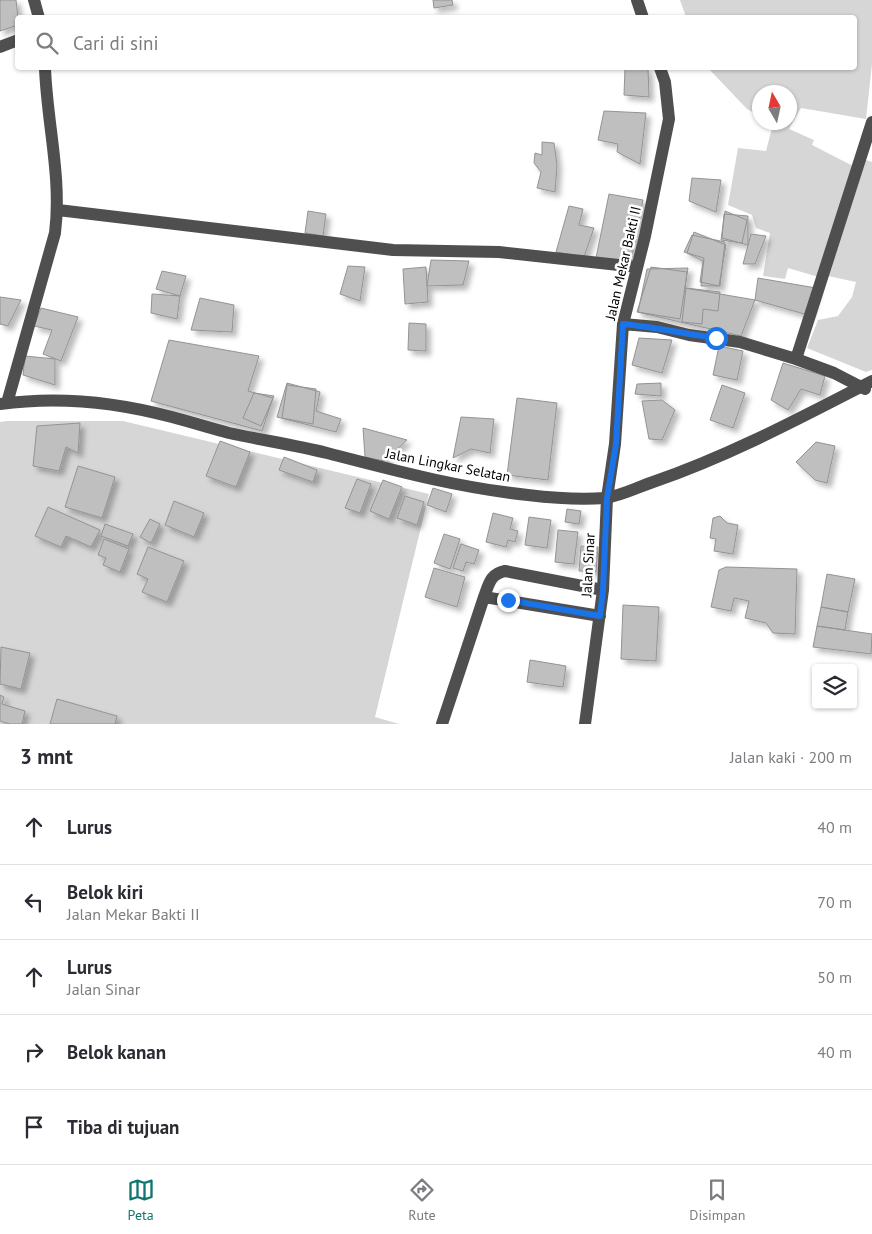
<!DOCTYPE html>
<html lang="id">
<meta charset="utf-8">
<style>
body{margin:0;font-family:"PT Sans",sans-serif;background:#f7f7f7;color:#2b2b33}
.controls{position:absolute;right:15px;bottom:15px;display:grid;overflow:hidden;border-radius:5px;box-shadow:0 1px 4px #0004}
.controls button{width:45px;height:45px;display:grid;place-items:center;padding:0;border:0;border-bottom:1px solid #e1e1e2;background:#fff;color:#2b2b33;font:25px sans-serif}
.compass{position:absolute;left:752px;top:85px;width:45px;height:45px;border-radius:50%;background:#fff;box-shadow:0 1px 4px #0004;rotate:351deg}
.stop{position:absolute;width:15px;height:15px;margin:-11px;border:4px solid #1a73e8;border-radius:50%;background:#fff}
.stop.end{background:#1a73e8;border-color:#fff;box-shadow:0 1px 5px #0008}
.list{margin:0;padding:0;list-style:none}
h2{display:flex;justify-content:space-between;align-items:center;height:65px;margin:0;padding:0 20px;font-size:21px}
h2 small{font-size:16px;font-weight:400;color:#7c7c81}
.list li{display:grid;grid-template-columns:32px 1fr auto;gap:15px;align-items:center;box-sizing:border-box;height:75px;padding:0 20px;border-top:1px solid #e1e1e2}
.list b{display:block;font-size:19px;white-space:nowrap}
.list p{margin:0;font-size:16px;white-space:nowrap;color:#7c7c81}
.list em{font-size:16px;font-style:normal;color:#7c7c81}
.icon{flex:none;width:28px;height:28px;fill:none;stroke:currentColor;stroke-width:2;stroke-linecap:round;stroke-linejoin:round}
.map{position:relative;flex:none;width:872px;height:724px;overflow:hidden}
.search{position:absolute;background:#fff;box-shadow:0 1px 4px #0004;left:15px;right:15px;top:15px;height:55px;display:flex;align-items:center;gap:12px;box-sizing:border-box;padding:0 18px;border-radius:5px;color:#7c7c81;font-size:19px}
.sheet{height:440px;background:#fff}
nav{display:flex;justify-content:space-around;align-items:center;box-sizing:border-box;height:70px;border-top:1px solid #e1e1e2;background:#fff;font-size:14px;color:#7c7c81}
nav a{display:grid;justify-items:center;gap:2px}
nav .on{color:#0f766e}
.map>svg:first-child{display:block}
.green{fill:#d6d6d6}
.building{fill:#bfbfbf;stroke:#939393;filter:url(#shadow)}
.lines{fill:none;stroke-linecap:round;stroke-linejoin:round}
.minor{stroke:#4f4f4f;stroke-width:12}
.route{stroke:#1a73e8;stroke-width:6}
.labels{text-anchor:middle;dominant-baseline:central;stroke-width:5;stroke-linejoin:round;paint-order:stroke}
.street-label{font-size:14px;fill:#000;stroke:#fff}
</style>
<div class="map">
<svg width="872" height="724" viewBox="0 0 872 724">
<defs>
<filter id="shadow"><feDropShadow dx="4.5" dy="4.5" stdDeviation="2.5" flood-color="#0004"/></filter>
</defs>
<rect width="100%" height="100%" fill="#fff"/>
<!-- green -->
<path class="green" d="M680,0H872V64L866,119L801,108L789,129L814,140L812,145L859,169L822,278L788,268L785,279L763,276L770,233L756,228L752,215L728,205L738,148L766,151L773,124L771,123L790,122V92H760L759,116L747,109L708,68H854V18L686,17Z
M866,160L872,162V370L866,372L807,348L818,320L838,316L852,297L856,282L828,276Z
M7,421H123L429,494L375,717L399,724H0V422Z"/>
<!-- building -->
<path class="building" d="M0,0H16L18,18V25L0,31Z
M433,0H452L453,5L434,8Z
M625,68H648L649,97L624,95Z
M604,111L646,113L640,164L617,152L618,144L598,140Z
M542,142L554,143L557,165L555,192L537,188L541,172L534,163L535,153L542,155Z
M692,178L721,180L716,212L689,201Z
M609,194L643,200L631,262L596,258Z
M569,206L583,209L579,225L594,228L584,257L556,252Z
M308,211L326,214L323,236L305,233Z
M725,211L747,220L742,243L721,240Z
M724,214L748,216V245L722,238Z
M694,232L726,245L719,286L700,282L703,261L687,253Z
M751,234L766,236L755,264H743Z
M692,235L725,242L720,286H701L704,258L684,252Z
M431,260L469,261L463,285L427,286Z
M348,266L365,267L360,301L340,294Z
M426,267L428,302L405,304L403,269Z
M651,267L687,272L685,288L755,300L741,336L637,312Z
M688,268L680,319L638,312L647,269Z
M162,271L186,276L180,296L156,289Z
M758,278L816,288L808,315L755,300Z
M686,288L720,292L718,311L703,309L702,324L682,322Z
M152,294L180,296L177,319L151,313Z
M0,297L21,300L8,326L0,324Z
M200,298L234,305L232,332L191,330Z
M41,308L78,317L61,361L43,354L52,330L34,326Z
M409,323L426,324V351L408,350Z
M639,338L672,340L662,373L632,365Z
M169,340L259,356L248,391L273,398L262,431L151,401Z
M719,346L743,351L737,380L713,375Z
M25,356L55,359V385L23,375Z
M783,363L825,376L820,395L801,389L788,410L771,400Z
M287,383L320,392L316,411L341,419L336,432L277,417Z
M661,383V396L635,394L637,384Z
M287,385L316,389L313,424L282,418Z
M722,385L745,393L733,428L710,420Z
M254,393L274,396L261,426L243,418Z
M517,398L557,403L548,480L507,475Z
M662,400L675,410L662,440L649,439L642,401Z
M461,417L494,419L490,453L471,449L453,458Z
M80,423L78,453L66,447L59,471L33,466L37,426Z
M363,428L407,440L384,461L365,457Z
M220,441L250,452L236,487L206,476Z
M816,442L835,446L827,483L815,480L796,462Z
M284,457L317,470L313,482L279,470Z
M78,466L115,477L102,518L65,507Z
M357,479L371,484L360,513L345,508Z
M383,480L402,487L389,519L370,511Z
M433,488L452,494L446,512L427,505Z
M405,496L424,502L417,525L397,518Z
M174,501L204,513L194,537L165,525Z
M48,507L100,530L91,547L66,536L61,547L35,536Z
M567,509L581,511L579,524L565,522Z
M493,513L513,518L510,529L518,531L515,542L508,540L506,547L486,542Z
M720,516L727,523L738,525L733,554L714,551L716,539L710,538L713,518Z
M529,517L551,520L547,548L525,545Z
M150,519L160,524L151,543L140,537Z
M105,524L133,534L128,546L101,536Z
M558,530L578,532L574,564L555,562Z
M444,534L460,539L450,569L434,563Z
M104,539L129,549L120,572L103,565L106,558L98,555Z
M461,544L479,550L474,564L466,562L463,571L453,568Z
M581,546L598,547L596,572L579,571Z
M148,547L184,561L167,602L142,592L148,579L137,574Z
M726,567L797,569L795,634L773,633L766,623L745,618L749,601L734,598L731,611L711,607L719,570Z
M434,568L465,577L457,607L425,597Z
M827,574L855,579L848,612L821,607Z
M623,605L659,607L656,661L621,659Z
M821,607L848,612L845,630L817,626Z
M817,626L872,634L871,654L813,647Z
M1,647L30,653L21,689L0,684Z
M530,660L566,666L563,687L527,682Z
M0,695L4,697L2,704L25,711L22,724H10L0,721Z
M57,699L117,716L115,724H50Z"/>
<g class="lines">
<!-- minor -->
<path class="minor" d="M34,0L39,18
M637,0L643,18
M0,47L18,40
M58,210L393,250L499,252L637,267
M623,324L657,327L689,335L740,342L796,359L834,373L865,389
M796,359L872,122
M7,403L55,233C62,178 47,123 45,68
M0,404C57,396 116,402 172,417C191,422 210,428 229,433C261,440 295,445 327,453C393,470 459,488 528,495C553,498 579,500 605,498C621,496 638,487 653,482C729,456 800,418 872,381
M484,597C489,584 490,574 505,571L603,590
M442,724L484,597L600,616
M585,724L603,590L607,498L615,444L623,324L645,236L669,119L665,82L660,68"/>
</g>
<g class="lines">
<!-- route -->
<path class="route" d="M508,600L600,616L603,590L607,498L616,444L623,324C654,327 685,334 716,338"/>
</g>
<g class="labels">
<!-- street labels -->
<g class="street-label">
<text transform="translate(623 263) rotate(-77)">Jalan Mekar Bakti II</text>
<text transform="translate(448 465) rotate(11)">Jalan Lingkar Selatan</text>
<text transform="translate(588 565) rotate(-87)">Jalan Sinar</text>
</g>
</g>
</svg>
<div class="controls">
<button><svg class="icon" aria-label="layers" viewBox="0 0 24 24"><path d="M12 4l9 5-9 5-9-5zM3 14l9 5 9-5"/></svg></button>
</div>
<svg class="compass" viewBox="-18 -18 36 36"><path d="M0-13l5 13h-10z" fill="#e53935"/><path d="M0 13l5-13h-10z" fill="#7c7c81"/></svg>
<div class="stop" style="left:716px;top:338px"></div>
<div class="stop end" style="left:508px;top:600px"></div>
<div class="search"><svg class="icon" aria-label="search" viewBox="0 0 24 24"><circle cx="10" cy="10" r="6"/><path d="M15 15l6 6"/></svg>Cari di sini</div>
</div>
<section class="sheet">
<h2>3 mnt<small>Jalan kaki · 200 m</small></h2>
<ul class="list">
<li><svg class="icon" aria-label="ahead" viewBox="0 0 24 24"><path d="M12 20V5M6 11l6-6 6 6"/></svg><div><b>Lurus</b></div><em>40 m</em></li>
<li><svg class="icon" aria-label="left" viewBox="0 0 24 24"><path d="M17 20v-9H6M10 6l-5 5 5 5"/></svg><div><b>Belok kiri</b><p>Jalan Mekar Bakti II</p></div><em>70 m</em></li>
<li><svg class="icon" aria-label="ahead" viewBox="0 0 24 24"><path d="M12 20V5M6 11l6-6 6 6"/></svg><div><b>Lurus</b><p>Jalan Sinar</p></div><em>50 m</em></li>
<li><svg class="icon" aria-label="right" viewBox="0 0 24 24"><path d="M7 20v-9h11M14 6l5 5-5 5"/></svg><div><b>Belok kanan</b></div><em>40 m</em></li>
<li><svg class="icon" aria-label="arrive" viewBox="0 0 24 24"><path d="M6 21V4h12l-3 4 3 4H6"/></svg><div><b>Tiba di tujuan</b></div></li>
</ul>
</section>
<nav>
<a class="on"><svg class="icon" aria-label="map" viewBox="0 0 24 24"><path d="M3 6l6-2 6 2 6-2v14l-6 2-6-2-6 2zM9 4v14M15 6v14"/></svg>Peta</a>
<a><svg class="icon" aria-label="directions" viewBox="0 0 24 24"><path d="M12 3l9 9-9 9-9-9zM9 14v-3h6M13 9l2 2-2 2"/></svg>Rute</a>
<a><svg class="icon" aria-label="saved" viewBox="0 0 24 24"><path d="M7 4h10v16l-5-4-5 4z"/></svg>Disimpan</a>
</nav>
